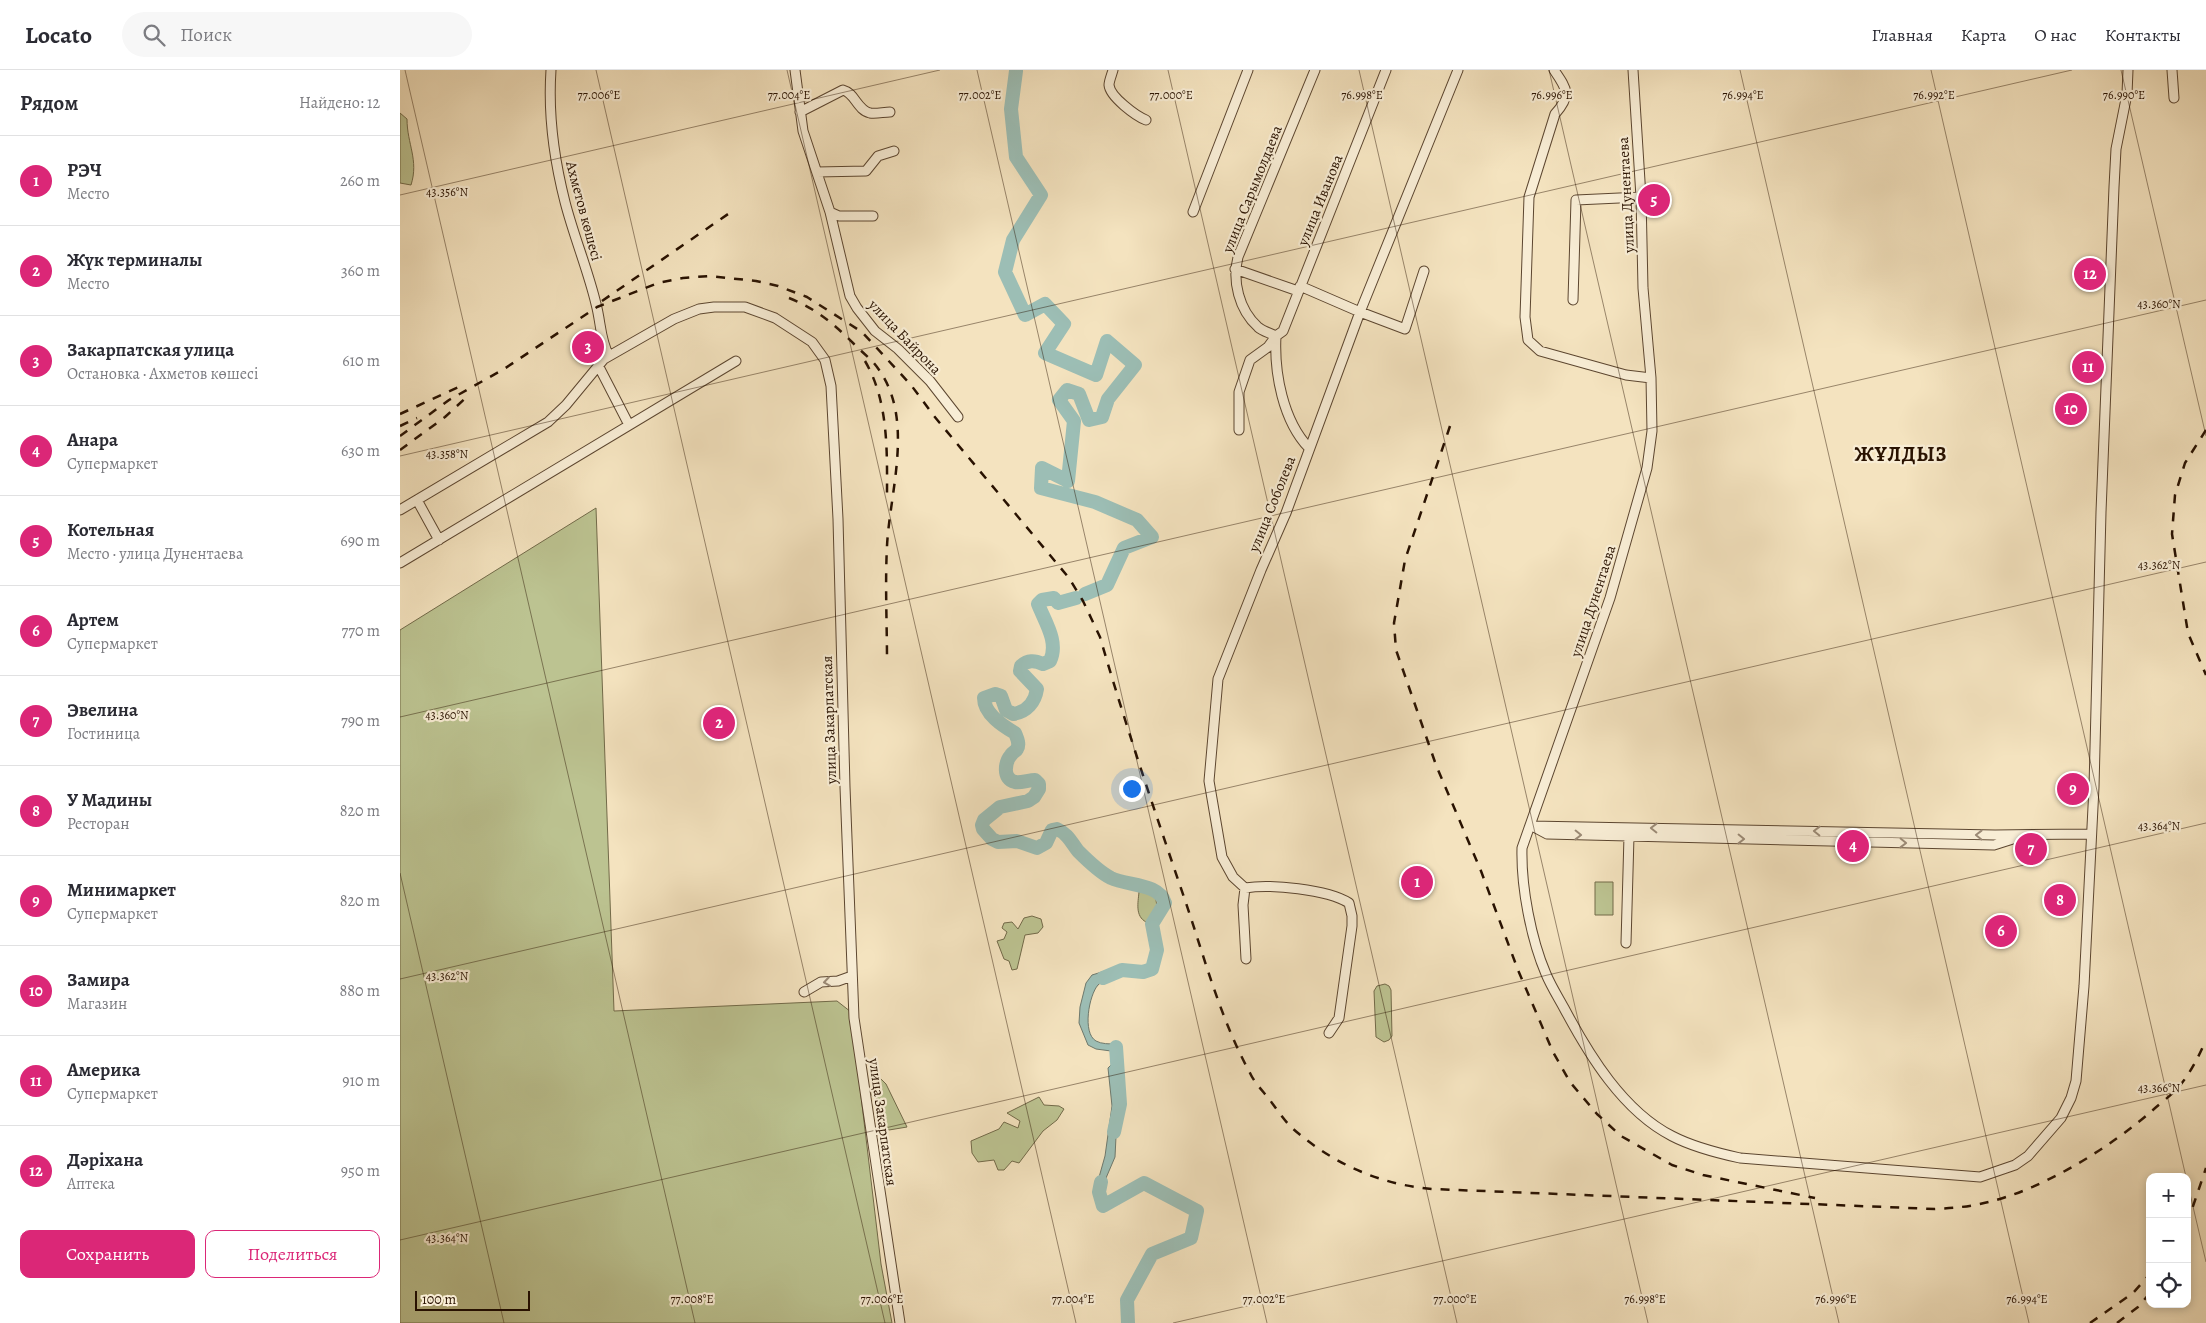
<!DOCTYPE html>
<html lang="ru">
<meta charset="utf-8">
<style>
body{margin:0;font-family:Alegreya,serif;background:#f7f7f7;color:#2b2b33}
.controls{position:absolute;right:15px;bottom:15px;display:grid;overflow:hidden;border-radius:10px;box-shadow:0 2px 8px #0003}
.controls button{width:45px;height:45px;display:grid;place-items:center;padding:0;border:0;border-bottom:1px solid #e1e1e2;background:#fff;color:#2b2b33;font:25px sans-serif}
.scale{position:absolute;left:15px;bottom:12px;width:115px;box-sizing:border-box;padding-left:5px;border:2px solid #291201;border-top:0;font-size:14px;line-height:18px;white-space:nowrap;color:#291201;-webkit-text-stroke:4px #f8edd5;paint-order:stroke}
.you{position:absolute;left:731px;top:718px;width:18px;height:18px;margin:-12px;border:4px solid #fff;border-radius:50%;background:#1a73e8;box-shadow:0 0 0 8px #1a73e833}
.badge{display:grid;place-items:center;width:32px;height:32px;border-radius:50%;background:#db2777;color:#fff;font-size:16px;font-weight:700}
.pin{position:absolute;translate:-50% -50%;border:2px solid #fff;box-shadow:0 1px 5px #0006}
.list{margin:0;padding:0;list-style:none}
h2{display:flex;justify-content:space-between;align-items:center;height:65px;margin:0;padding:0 20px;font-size:21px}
h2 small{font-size:16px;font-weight:400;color:#7c7c81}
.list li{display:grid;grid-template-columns:32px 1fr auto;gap:15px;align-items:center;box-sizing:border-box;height:90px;padding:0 20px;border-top:1px solid #e1e1e2}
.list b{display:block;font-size:19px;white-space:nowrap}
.list p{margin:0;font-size:16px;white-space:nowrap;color:#7c7c81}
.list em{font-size:16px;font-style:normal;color:#7c7c81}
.actions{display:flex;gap:10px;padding:15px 20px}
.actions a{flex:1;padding:11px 0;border:1px solid #db2777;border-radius:10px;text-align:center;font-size:18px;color:#db2777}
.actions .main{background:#db2777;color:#fff}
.icon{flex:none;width:28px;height:28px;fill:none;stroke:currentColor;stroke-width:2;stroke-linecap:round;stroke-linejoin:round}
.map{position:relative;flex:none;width:1806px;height:1253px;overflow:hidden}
header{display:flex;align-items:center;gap:30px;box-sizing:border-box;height:70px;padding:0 25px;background:#fff;border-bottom:1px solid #e1e1e2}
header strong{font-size:24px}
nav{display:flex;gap:28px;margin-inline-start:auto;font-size:18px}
.search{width:350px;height:45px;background:#f7f7f7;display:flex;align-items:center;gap:12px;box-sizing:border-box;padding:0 18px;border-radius:28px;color:#7c7c81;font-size:19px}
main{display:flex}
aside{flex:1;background:#fff}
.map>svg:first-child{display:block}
.green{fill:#bcc391;stroke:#726a49}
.water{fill:#9cbeb5;stroke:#6e796d}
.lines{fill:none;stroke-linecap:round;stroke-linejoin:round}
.river{stroke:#9cbeb5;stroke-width:14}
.minor-casing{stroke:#5c4630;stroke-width:11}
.minor{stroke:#f8edd5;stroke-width:9}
.rail{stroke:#291201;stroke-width:2.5;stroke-dasharray:9 9;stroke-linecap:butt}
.oneway{stroke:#9b8a76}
.ticks{fill:none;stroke:#291201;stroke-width:1;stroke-opacity:0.45}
.labels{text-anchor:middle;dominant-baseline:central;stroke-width:4.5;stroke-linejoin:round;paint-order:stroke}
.street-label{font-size:15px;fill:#291201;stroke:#f8edd5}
.district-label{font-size:20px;font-weight:bold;letter-spacing:1px;fill:#291201;stroke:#f8edd5}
.ticks-label{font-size:12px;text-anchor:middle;fill:#291201;stroke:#f8edd5;stroke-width:4.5;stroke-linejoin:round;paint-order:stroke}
</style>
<header>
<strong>Locato</strong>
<div class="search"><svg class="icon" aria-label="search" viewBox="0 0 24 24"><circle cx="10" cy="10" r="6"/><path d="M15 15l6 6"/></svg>Поиск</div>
<nav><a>Главная</a><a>Карта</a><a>О нас</a><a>Контакты</a></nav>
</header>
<main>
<aside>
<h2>Рядом<small>Найдено: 12</small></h2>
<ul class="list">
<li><span class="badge">1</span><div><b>РЭЧ</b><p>Место</p></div><em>260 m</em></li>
<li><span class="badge">2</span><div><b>Жүк терминалы</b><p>Место</p></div><em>360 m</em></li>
<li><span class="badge">3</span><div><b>Закарпатская улица</b><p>Остановка · Ахметов көшесі</p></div><em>610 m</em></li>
<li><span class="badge">4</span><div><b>Анара</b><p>Супермаркет</p></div><em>630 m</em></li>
<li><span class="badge">5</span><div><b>Котельная</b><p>Место · улица Дунентаева</p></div><em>690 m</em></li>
<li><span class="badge">6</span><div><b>Артем</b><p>Супермаркет</p></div><em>770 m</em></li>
<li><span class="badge">7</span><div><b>Эвелина</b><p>Гостиница</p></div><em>790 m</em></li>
<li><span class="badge">8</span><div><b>У Мадины</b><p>Ресторан</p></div><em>820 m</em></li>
<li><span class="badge">9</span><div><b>Минимаркет</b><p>Супермаркет</p></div><em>820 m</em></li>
<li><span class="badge">10</span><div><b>Замира</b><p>Магазин</p></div><em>880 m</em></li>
<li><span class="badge">11</span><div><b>Америка</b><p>Супермаркет</p></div><em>910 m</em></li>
<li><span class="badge">12</span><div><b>Дəріхана</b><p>Аптека</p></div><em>950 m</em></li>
</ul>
<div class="actions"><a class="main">Сохранить</a><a>Поделиться</a></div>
</aside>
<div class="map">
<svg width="1806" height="1253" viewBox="0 0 1806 1253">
<rect width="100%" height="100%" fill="#f4e3bf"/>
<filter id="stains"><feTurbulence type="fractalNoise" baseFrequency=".004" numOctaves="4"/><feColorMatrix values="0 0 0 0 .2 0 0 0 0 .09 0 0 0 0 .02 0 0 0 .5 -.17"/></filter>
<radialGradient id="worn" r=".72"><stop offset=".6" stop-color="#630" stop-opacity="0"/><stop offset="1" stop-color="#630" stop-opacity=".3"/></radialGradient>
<!-- green -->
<path class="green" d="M0,43L7,49C7,74 19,90 11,115L0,113Z
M196,438L214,941L437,931L451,942L481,1194L492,1253H0V560Z
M1195,812H1213V845H1195Z
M744,819L752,822C760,834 757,842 746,852C735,846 738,833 739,822Z
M632,846L641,849L643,857L638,863L625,865L617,899L612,900L609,891L604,889L597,871L604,869L607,862L602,858L604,853L612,852L618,859L624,848Z
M985,914L989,916L991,920L992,966L989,970L984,972L976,967L974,921L977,916Z
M477,1005L486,1014L507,1057L489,1060L481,1055L483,1032L472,1026L473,1007Z
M639,1027L644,1035L659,1036L664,1039L657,1050L643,1061L619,1093L612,1091L604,1100H598L594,1090L578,1092L572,1083L571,1071L599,1059L604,1052L618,1058L620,1051L607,1043Z"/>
<!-- water -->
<path class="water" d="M718,897L719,904C713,907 703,910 698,915C689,925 682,963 696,971C701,974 710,974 716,974L720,980L715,1010L718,1026L715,1087L703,1115L702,1123L706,1126L696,1132L694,1125L705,1086L712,1036L708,998L713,993L715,987L711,981L696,979L688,975L679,953L680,937L686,913L692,905Z"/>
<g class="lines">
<!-- river -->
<path class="river" d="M616,1L611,39L616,87L641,125L613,170L605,202L625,245L645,234L664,254L645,283L696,305L707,271L735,295L708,329L702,347L689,350L679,324L667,320L659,330L674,351L668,411L642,398L641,418L695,432L737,450L752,467L724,478L707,515L685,524
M676,528L658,533L654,528L642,530L638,534C645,552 659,572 650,591L643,594C634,590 628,590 621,596L620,601L637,619C635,632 627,642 613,644L606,640L601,626L595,624L584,628C584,644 603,656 615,663C617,668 620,674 617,679C616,681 613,682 611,685C605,692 602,709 615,712C621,713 629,710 635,710L639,714V719L634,727L628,731L600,737L584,750L582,755L583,759L592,769L598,772L617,771L637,778L646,773L652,760L657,759C668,764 671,772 678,781C686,789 701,803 711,808C728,816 759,813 765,833L752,854L757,880L752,899L743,902L722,900L703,908
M714,1062L720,1034L716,977
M701,1112L699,1122L703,1136L744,1113L797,1141L791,1168L752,1184L727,1230L728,1253"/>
<defs>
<path id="minor" d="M151,0C148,44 154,89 165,132C174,167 188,200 196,234C201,252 200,270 209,286
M395,0L403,61L430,142L450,226L457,238L475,261L498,279L530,311L558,347
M713,0C712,4 709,11 709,15C710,27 736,46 746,50
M1154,0C1167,19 1172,25 1155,44L1129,127L1125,247L1128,270L1140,281L1226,305L1251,308
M1233,0L1241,127L1243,218L1251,308L1252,361L1247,398L1210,528L1122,778C1121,817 1131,869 1146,904C1151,916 1158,927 1164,938C1189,985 1223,1041 1272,1066C1293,1077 1317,1083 1340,1088L1580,1107L1615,1095L1628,1086L1661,1048L1671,1028L1676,1011L1684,916L1694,717L1701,442L1714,117L1716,79L1727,24L1728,0
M1772,0L1774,28
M400,42L443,20C455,23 457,40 470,43C476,44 484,42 490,42
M417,102L466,101L478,86L494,81
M430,142L439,146H473
M793,142L848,0
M835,199L898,221
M900,216L960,242L1005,259L1024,201
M1173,230L1176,130L1241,127
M876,266C870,263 862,261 858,257C839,240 832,211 838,187L915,0
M876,266C874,303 883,351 909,378
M198,295L229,355
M839,360V322L850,290L868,277L876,266L883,261L986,0
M17,430L39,470
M0,440L148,352L166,335L204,289L274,249L299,239L314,237H345L375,248L412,272L425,290L431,316L438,449L445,717L454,948L500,1253
M0,493L336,291
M1131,756L1595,765L1691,764
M1132,756L1147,764L1594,775L1616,768
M845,818C870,814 927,819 949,833L952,846V856L939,948L929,963
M1226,873L1229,766
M846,889L843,835L845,818L833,807L822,787L809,711L818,609L861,500L886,443L960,242L1058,0
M404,922L421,912L438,911L452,906"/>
</defs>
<!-- minor casing -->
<use href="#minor" class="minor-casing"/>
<!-- minor -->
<use href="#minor" class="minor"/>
<!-- rail -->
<path class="rail" d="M389,228C415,238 434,254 454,274C460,280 467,286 473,292C517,343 490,418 487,476C485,514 487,553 487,591
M202,231L331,142
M465,291C489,332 487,382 487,428
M0,344L61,316
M0,356L17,348
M1050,356L1005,490L994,553L996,580L1036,695L1081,801L1118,900L1153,982L1170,1012L1197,1044L1221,1066L1272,1095L1303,1105L1415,1128
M1806,360L1785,393L1775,425L1772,464L1788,563L1806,605
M0,366L49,330L104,299L197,237L258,213L283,208L309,206L356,211L378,216L407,227L462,262L511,315L534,346L669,508L683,531L700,567C726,657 756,745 786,833C805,890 821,950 850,1003C855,1014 865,1023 872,1033C878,1041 884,1050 891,1057C931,1093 980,1115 1033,1119L1535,1139C1552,1138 1568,1137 1584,1133C1641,1121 1711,1077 1754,1039C1761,1033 1770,1026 1777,1019C1790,1004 1798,988 1806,970
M0,380L45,347L70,324
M1787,1154L1806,1098
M1690,1253L1733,1223L1750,1204
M1717,1253L1738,1237L1750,1223"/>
</g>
<!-- one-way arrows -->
<defs><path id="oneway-chevron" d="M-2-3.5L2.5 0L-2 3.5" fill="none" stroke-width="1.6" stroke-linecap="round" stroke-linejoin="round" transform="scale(1.25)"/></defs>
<g class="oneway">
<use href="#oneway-chevron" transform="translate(1254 758) rotate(-179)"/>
<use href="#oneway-chevron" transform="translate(1417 761) rotate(-179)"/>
<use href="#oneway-chevron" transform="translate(1178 765) rotate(1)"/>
<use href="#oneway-chevron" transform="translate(1579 765) rotate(-179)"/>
<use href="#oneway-chevron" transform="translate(1341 769) rotate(1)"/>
<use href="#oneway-chevron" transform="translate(1503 773) rotate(1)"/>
<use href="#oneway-chevron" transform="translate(427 912) rotate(172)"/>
</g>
<!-- ticks -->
<path class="ticks" d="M5,0L295,1253M196,0L485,1253M387,0L676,1253M577,0L867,1253M768,0L1057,1253M959,0L1248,1253M1149,0L1439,1253M1340,0L1629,1253M1531,0L1786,1107M1721,0L1806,366M0,125L540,0M0,386L1672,0M0,647L1806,230M0,803L104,1253M0,909L1806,492M1787,1111L1806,1192M0,1170L1806,753M773,1253L1806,1015"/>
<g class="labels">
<!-- street labels -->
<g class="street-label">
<text transform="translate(852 119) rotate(-68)">улица Сарымолдаева</text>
<text transform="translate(1226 125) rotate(-93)">улица Дунентаева</text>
<text transform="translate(920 130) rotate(-68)">улица Иванова</text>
<text transform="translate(184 141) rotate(75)">Ахметов көшесі</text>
<text transform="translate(505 267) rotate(46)">улица Байрона</text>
<text transform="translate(872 434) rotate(-68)">улица Соболева</text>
<text transform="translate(1193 531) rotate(-72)">улица Дунентаева</text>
<text transform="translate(429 650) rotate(-92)">улица Закарпатская</text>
<text transform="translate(483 1052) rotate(82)">улица Закарпатская</text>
</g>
<!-- district labels -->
<g class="district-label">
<text x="1501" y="384">ЖҰЛДЫЗ</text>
</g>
</g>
<g class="ticks-label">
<text x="199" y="29">77.006°E</text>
<text x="389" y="29">77.004°E</text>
<text x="580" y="29">77.002°E</text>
<text x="771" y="29">77.000°E</text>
<text x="962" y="29">76.998°E</text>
<text x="1152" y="29">76.996°E</text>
<text x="1343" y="29">76.994°E</text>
<text x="1534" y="29">76.992°E</text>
<text x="1724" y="29">76.990°E</text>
<text x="47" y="126">43.356°N</text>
<text x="1759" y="238">43.360°N</text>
<text x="47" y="388">43.358°N</text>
<text x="1759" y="499">43.362°N</text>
<text x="47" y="649">43.360°N</text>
<text x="1759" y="760">43.364°N</text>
<text x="47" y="910">43.362°N</text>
<text x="1759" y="1022">43.366°N</text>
<text x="47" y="1172">43.364°N</text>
<text x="292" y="1233">77.008°E</text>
<text x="482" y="1233">77.006°E</text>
<text x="673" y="1233">77.004°E</text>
<text x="864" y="1233">77.002°E</text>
<text x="1055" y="1233">77.000°E</text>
<text x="1245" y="1233">76.998°E</text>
<text x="1436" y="1233">76.996°E</text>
<text x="1627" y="1233">76.994°E</text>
</g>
<rect width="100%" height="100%" filter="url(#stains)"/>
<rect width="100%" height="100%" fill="url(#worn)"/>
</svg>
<div class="controls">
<button>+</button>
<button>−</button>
<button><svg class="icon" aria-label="locate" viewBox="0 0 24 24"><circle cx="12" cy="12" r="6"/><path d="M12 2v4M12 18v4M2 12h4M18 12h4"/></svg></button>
</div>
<div class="scale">100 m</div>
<div class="you"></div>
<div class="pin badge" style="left:1017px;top:812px">1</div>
<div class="pin badge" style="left:319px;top:653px">2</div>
<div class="pin badge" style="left:188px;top:277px">3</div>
<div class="pin badge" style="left:1453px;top:776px">4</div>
<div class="pin badge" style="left:1254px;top:130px">5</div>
<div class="pin badge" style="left:1601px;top:861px">6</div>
<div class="pin badge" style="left:1631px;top:779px">7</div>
<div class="pin badge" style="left:1660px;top:830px">8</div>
<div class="pin badge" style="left:1673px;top:719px">9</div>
<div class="pin badge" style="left:1671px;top:339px">10</div>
<div class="pin badge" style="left:1688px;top:297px">11</div>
<div class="pin badge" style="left:1690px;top:204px">12</div>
</div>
</main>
